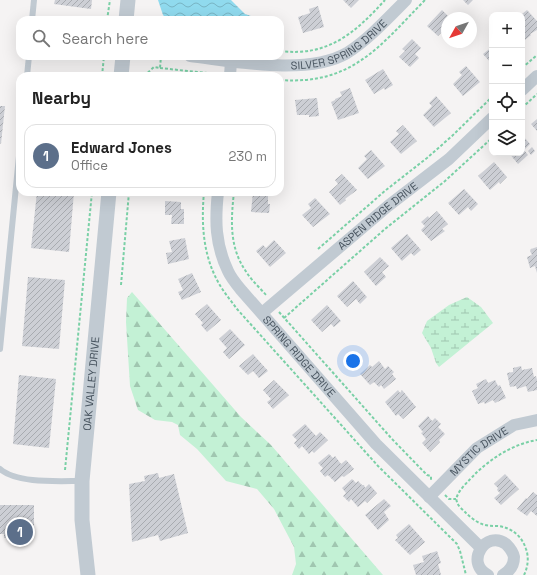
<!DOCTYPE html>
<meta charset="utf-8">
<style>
body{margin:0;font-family:"Space Grotesk",sans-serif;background:#f2f2f2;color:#222}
.controls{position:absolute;right:12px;top:12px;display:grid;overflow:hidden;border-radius:8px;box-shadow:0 4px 16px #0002}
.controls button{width:36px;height:36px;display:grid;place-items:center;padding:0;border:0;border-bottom:1px solid #e0e0e0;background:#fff;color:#222;font:20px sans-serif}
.compass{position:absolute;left:441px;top:12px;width:36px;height:36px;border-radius:50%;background:#fff;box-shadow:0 4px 16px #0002;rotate:230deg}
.you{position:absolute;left:353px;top:361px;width:14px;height:14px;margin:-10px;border:3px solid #fff;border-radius:50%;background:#1a73e8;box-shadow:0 0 0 6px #1a73e833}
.badge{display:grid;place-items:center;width:26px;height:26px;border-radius:50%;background:#1a73e8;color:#fff;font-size:13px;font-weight:700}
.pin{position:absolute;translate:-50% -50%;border:2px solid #fff;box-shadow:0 1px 4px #0006}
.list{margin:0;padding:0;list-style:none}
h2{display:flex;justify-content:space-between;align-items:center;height:52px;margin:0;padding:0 16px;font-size:17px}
h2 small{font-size:13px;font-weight:400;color:#767676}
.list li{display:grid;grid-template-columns:26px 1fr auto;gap:12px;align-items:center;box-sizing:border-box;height:64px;margin:0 8px 8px;padding:0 8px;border:1px solid #e0e0e0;border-radius:12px}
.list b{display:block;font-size:15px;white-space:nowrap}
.list p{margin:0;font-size:13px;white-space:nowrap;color:#767676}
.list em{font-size:13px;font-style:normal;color:#767676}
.icon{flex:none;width:22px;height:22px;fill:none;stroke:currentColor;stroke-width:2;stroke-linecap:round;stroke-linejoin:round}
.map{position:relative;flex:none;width:537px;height:575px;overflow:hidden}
.search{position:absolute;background:#fff;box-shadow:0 4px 16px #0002;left:16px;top:16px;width:268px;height:44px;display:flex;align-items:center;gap:10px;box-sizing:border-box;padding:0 14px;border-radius:12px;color:#767676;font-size:15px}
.panel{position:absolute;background:#fff;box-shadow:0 4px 16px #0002;left:16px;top:72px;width:268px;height:124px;border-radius:12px}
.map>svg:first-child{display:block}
.forest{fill:url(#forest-firs)}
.wetland{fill:url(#wetland-marsh)}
.water{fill:url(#water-waves)}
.building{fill:url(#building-hatch)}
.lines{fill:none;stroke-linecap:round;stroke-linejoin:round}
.path{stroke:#7ad0a6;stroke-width:2;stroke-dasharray:3 2;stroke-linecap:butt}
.service{stroke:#c1cad2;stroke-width:6}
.minor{stroke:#c1cad2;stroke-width:12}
.tertiary{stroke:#c1cad2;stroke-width:15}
.labels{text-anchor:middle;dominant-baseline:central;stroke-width:4;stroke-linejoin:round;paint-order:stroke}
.street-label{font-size:11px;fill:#4a5661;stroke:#fff}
</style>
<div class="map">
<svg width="537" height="575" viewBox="0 0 537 575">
<defs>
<pattern id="forest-firs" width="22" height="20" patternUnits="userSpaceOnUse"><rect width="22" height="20" fill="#c3f1d5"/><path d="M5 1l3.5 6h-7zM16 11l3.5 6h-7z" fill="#a0c6b0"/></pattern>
<pattern id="wetland-marsh" width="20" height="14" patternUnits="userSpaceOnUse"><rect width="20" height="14" fill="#c3f1d5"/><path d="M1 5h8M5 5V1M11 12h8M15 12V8" fill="none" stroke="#a0c6b0"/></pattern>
<pattern id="water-waves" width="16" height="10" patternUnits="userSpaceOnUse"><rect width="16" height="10" fill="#90daee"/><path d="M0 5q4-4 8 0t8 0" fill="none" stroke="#78b4c4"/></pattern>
<pattern id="building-hatch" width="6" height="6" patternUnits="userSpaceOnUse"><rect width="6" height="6" fill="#cdcfd5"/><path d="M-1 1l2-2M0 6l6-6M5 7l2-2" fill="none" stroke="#a8abb0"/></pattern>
</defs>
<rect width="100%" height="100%" fill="#f5f3f3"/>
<!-- forest -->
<path class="forest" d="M132,292L241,417L271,445L383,575H292L296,564L294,547L274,509L257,489L226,481L197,449L180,435L178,425L172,422L155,420L138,410L130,386L126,322L127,298Z"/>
<!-- wetland -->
<path class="wetland" d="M467,297L481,307L493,323L439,367L436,363L431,348L422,333L427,321L449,305Z"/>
<!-- water -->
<path class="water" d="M158,0H231L245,14L257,18L258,20H168L163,15Z"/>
<!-- building -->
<path class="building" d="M55,0H92L91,9L54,4Z
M343,0H359L351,8Z
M463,0H473L468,5Z
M318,6L324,27L303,33L298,17L310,13L309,9Z
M442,10L450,18H447V27L438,36L427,26Z
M527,10L537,21V30L530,34L531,35L525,40L522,36V21L524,20L522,18V14Z
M412,39L421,48L415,54L419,58L410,67L399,57L405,51L402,49Z
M492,47V64L483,54Z
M466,66L480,82L463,96L453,84L462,75L459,72Z
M383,69L393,85L385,90L384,88L374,94L365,80Z
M350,88L359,113L338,120L331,102L335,100V99L342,96L340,92Z
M436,96L451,113L434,127L423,115L432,106L429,103Z
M317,98L319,116L309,117V115H297L295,100Z
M280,99H282L281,115H280Z
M0,106H5L1,144L0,143Z
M537,119V131L531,124Z
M403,125L417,141L401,154L390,142L399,134L396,131Z
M522,136H523L530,144L524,150L528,155L518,164L509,153H522Z
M532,147L535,151L531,155L528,151Z
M371,150L385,166L368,179L358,168L367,159L364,156Z
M494,162L507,177L500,184L499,182L490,190L478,176Z
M342,174L357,190L345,199L346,200L340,205L329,192L338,184L335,180Z
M464,189L478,204L471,211L468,207L459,215L448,203Z
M37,192H74L69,252L31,248Z
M253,192H268V204H270L269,213L251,212Z
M315,198L330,214L313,227L302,215L311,208L308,204Z
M165,201L181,202V209H184V224H171L172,215H165Z
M437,211L448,224L442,229L445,231L431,241L421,230L425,226L421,222L428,216L429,218Z
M407,234L421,250L414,256L411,253L402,261L391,248Z
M185,238L189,259L168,264L166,253L172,252L169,241Z
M274,240L286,253L270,267L256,251L263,245L266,248Z
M537,247V273L535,266L530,268L527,257L532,255L530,251L531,249Z
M380,257L389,266L382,272L386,277L376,286L364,272Z
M192,273L201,292L182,300L178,292L183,290L178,279Z
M28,277L65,280L59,349L22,346Z
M353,281L367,297L360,304L356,299L347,307L337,296Z
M207,304L221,320L207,332L201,325L203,323L195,314Z
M327,305L341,321L334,327L331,324L322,332L311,320Z
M230,329L245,345L229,359L223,352L227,348L219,339Z
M253,354L268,371L259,378L253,371L248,375L239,366Z
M379,361L385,369L388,366L394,372L392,374L396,379L384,389L381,385L379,387L374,382L370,385L360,374L370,365L372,367Z
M521,366L522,370L532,368L534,377L536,376L537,380V390L528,392L526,386L517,389L516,386L510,387L507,373L513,372V368Z
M19,375L56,379L49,448L13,444Z
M486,379L488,383L495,380L498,386L500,385L506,398L495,403L493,400L485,404L484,402L478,404L472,391L478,388L476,384Z
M274,380L289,395L273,409L267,402L271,399L263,390Z
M398,390L400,393L402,390L416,407L403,419L398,414L396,416L385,402Z
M428,416L432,421L435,418L441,424L438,427L445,434L439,440L440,442L430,452L422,443L426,439L421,433L423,432L418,426Z
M305,424L316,436L320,432L328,440L314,453L312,451L309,454L302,446L299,449L294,443L297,440L292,435Z
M329,454L333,458L335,456L341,464L346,460L354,469L344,477L342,476L335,482L328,475L325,477L320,471L323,468L318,463Z
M158,473L159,478L174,474L188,533L160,541L158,535L132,542L129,484L145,481L144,476Z
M505,474L519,489L501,505L494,498L500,493L497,490L498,488L494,484Z
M352,479L356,483L358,481L362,485H364L365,488L369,484L377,493L367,503L365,501L358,507L351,499L349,502L343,496L346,493L342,488Z
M533,492L537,495V516L531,511L527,516L517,509L526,498L527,499Z
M384,499L391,506L384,512L389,520L378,530L365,515Z
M0,505H34V534H31V538H4V534H0Z
M409,524L425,542L410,555L395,540L398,538L396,535Z
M437,551L441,563L438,564L441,575H416L413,565L424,562L422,556Z"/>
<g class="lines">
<!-- path -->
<path class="path" d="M107,20L110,0
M280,51C328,57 355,33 385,0
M160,68L216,74L219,73
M522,68L537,55
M102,76L104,56
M144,76L154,67L160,68L161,56
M280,80C352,85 379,47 425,0
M522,108L537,94
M204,192C201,225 203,258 221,287C226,295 232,302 237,309L378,466L457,544L460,551L466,575
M234,192C231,219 229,246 245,270C251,280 260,288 267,296
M318,249L386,190L427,158L452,136L492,97
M121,285L129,192
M279,312L392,439L427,475L431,476V480
M284,318L385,229L445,181L492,138
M65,470L92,192
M445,495L449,499H456
M524,575C528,567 529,557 526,549C522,536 511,527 497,526C493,526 489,526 485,525C477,523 470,517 465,512C462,509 458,506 457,502C453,494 471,479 476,473C493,457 514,444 537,440"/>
<!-- service -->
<path class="service" d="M32,20L34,0
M27,76L29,56
M0,349L20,146
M0,469C17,484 59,481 82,481"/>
<!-- minor -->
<g class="minor">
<path id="s1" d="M190,56C233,61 308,76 347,53C369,39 387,19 406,0"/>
<path d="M230,76L231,61"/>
<path d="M522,90L537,76"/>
<path id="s2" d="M218,192C215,220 215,244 228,271C231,278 237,285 242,291L376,444L481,548"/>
<path id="s3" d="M262,313L388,206L449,159L492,118"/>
<path id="s4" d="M429,497L477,448L514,425L537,420"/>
<path d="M488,575C464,563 486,529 506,544C510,548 513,552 514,557C514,566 510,571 503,575"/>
</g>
<!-- tertiary -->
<g class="tertiary">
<path d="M126,20L128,0"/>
<path d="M121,76L123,56"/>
<path id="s5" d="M88,575L82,520V481L109,192"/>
</g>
</g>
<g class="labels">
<!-- street labels -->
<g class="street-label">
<text stroke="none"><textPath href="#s1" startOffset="155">SILVER SPRING DRIVE</textPath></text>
<text stroke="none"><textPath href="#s3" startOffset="151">ASPEN RIDGE DRIVE</textPath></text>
<text stroke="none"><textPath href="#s2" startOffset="192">SPRING RIDGE DRIVE</textPath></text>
<text stroke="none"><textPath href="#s5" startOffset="192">OAK VALLEY DRIVE</textPath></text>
<text stroke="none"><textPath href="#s4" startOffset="68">MYSTIC DRIVE</textPath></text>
</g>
</g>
</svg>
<div class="controls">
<button>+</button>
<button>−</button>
<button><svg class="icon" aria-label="locate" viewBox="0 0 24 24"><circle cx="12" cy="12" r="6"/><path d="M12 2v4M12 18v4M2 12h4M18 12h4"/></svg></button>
<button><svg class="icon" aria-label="layers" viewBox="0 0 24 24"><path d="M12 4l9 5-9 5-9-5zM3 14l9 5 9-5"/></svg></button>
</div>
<svg class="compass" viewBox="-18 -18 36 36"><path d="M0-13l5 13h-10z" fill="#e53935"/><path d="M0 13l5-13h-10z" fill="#767676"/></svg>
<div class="you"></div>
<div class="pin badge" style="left:20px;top:532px;background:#5c6f8a">1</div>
<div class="search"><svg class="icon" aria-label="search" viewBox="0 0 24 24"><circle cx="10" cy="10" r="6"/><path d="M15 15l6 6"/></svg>Search here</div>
<section class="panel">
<h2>Nearby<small></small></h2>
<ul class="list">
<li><span class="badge" style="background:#5c6f8a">1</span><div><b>Edward Jones</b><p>Office</p></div><em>230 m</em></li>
</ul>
</section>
</div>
